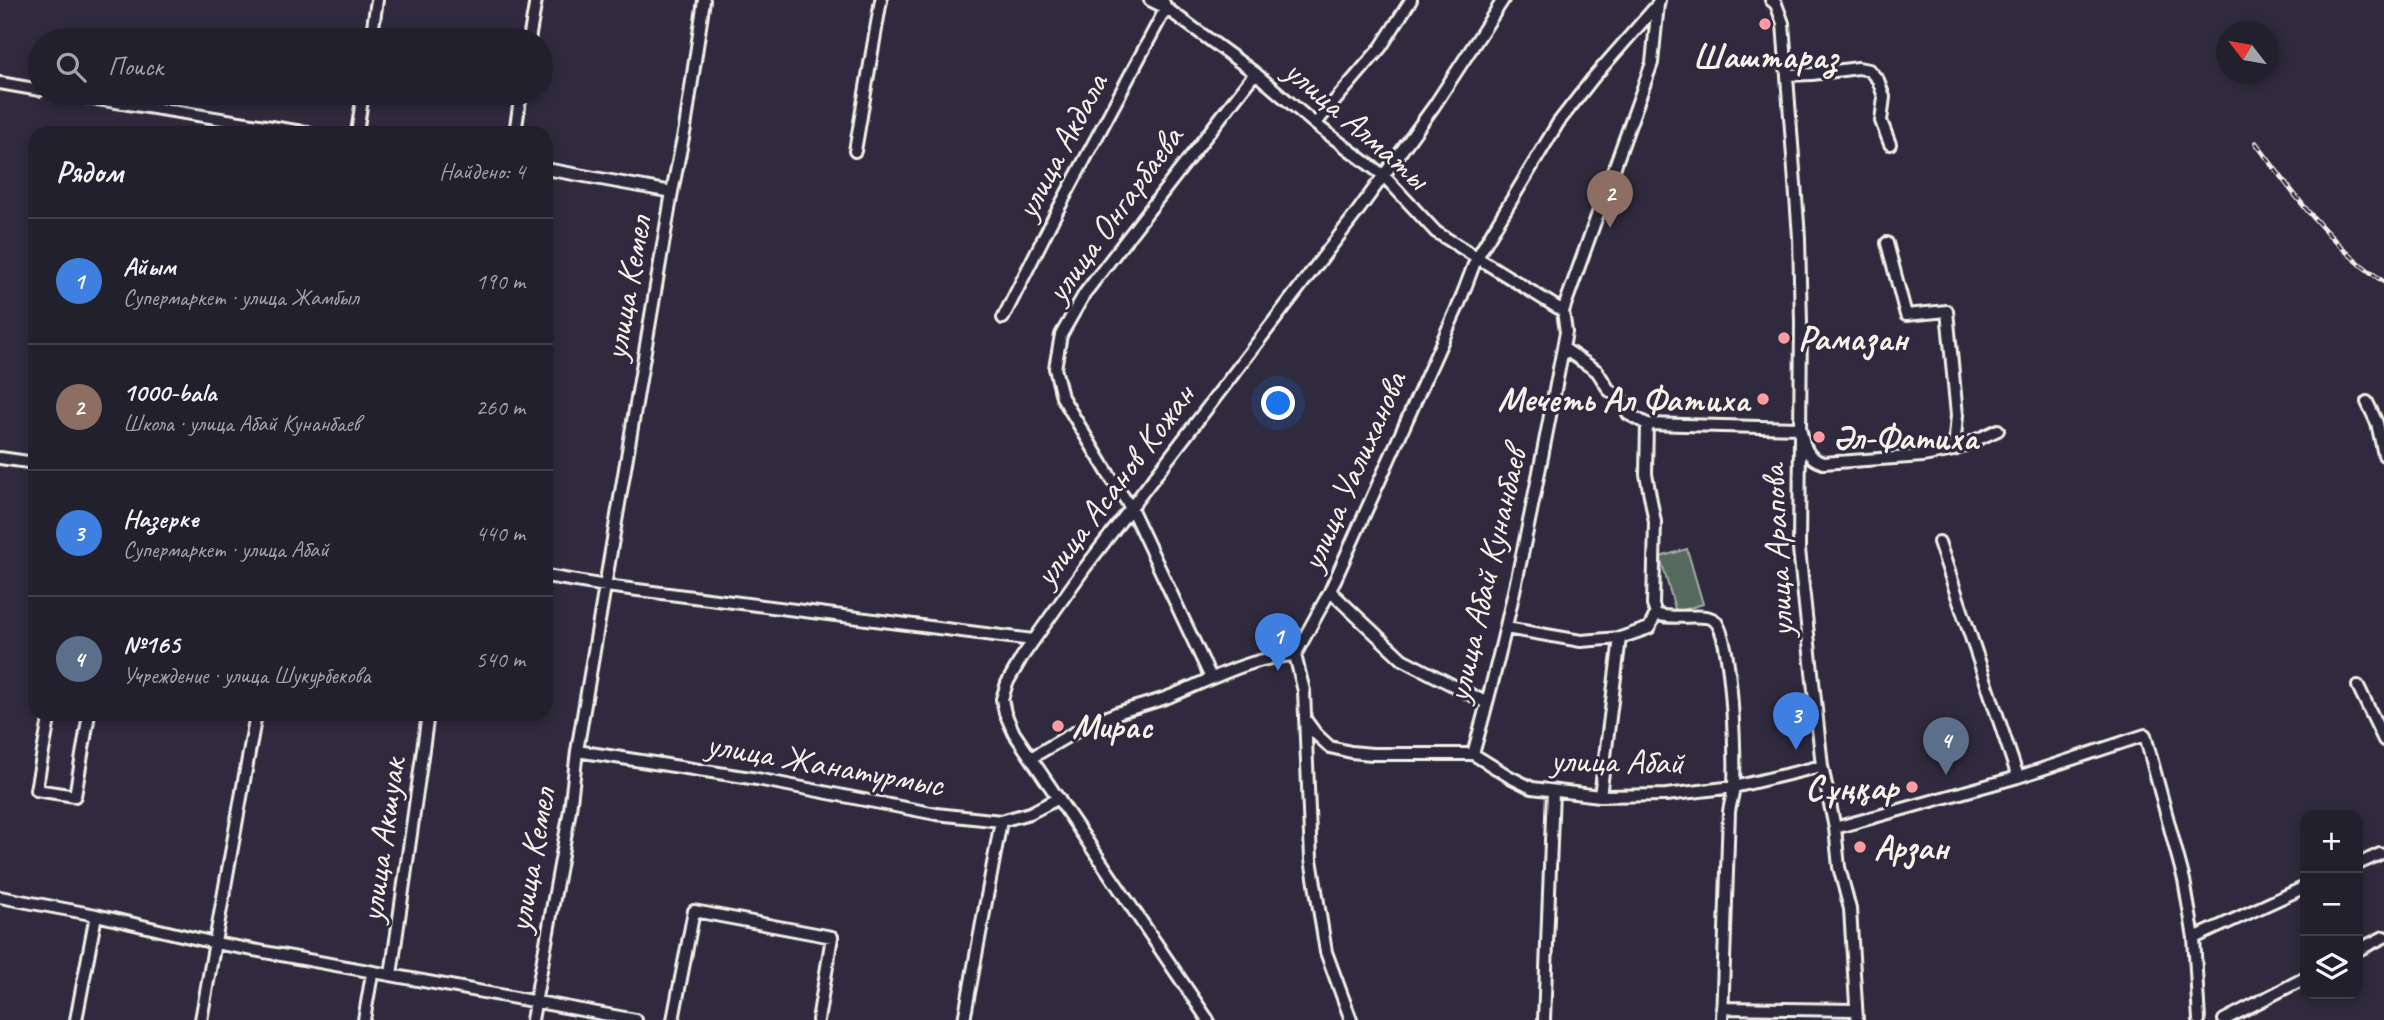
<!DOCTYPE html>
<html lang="ru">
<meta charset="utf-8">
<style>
body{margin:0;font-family:Caveat,sans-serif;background:#2b2836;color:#f1f3f6}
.controls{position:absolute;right:21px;bottom:21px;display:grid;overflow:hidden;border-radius:14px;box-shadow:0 4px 10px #0003}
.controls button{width:63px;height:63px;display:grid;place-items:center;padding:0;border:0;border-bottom:2px solid #403e4a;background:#23202e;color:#f1f3f6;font:35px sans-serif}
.compass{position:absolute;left:2216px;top:21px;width:63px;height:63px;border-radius:50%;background:#23202e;box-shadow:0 4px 10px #0003;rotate:301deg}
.you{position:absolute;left:1279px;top:404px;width:24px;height:24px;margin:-18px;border:5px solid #fff;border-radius:50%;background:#1a73e8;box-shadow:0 0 0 10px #1a73e833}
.badge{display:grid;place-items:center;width:46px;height:46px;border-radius:50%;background:#0b8043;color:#fff;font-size:23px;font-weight:700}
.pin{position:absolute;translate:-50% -58px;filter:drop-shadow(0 2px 4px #0008)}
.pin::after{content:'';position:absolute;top:37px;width:24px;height:21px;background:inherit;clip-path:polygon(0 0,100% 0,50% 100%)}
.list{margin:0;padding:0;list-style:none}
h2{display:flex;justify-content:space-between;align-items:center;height:91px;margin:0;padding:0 28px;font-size:30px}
h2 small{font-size:23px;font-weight:400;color:#a3a3aa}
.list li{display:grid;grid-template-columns:46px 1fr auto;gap:21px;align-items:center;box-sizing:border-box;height:126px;padding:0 28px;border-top:2px solid #403e4a}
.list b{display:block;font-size:26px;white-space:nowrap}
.list p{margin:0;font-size:23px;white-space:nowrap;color:#a3a3aa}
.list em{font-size:23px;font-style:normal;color:#a3a3aa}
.icon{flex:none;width:38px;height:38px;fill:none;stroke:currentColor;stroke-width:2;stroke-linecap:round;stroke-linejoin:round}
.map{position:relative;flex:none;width:2384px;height:1020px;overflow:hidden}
.search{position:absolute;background:#23202e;box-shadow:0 4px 10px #0003;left:28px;top:28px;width:525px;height:77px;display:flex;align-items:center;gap:18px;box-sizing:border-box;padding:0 24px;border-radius:38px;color:#a3a3aa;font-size:26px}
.panel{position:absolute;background:#23202e;box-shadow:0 4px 10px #0003;left:28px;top:126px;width:525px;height:595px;border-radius:21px}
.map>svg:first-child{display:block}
.pitch{fill:#576961;stroke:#a6ada4;stroke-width:2}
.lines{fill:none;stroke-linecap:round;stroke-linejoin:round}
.street-casing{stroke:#f4f1e8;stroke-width:16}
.street{stroke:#2f2a3d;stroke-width:10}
.rail-casing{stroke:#f4f1e8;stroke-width:5}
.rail{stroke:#2f2a3d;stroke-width:2.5;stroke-dasharray:8;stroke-linecap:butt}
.poi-dot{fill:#ff9aa2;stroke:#2f2a3d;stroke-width:2.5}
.labels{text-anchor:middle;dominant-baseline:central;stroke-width:6;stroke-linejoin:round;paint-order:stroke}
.poi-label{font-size:35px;font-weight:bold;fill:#f4f1e8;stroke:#2f2a3d;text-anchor:start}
.street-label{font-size:35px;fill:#f4f1e8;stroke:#2f2a3d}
</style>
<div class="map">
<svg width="2384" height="1020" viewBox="0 0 2384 1020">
<rect width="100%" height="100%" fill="#2f2a3d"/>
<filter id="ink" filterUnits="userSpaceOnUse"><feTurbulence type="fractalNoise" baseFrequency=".0143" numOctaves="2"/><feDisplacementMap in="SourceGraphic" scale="14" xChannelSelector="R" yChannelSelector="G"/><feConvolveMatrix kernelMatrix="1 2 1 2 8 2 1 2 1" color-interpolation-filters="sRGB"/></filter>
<g filter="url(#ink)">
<!-- pitch -->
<path class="pitch" d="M1687,549L1703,604L1676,612L1660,557Z"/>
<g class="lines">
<defs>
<path id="street" d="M1150,0L1166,8L1255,73L1315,124L1383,175L1436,232L1563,311
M1771,0L1776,4L1783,23L1799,237L1801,323L1799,549L1822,766L1835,828L1839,867L1850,909L1857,1020
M371,40L377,0
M529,40L536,0
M1787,75L1812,74L1858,68L1869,70L1878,80L1884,97L1881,121L1890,144
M0,83L40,90
M60,93L309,133
M1315,124L1381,47L1411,0
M357,133L363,93
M515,133L521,93
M855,151L881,0
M546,169L672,192
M1887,243L1906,315L1947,311L1957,415L1954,450
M1003,318L1054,217L1166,8L1163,1
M1563,348L1597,371L1609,390L1625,403L1628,414L1647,424L1800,428C1804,445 1806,458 1823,463L1923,456L1954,450L1998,430
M2367,402L2377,423L2384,455
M1647,424L1646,474L1655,522L1653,605L1656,614C1673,621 1704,612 1714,620C1733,635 1735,758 1734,786C1733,795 1730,804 1729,812L1722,1020
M0,458L35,463
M1939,542L2018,777
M546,576L606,586L1033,640
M1330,591L1402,659L1487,703
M1506,628L1581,641L1620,638L1649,628L1656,614
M1211,678L1131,508L1111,478L1062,397L1055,368L1061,335L1085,293L1255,73
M2358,686L2384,740
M50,714L36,790L75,796L89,714
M1305,719L1316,734L1330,747L1351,752L1372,754H1473L1510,777L1532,788L1600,796L1666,795L1734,787L1822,766
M577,751L757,779L936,814L1001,821L1030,813L1059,798
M1473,754C1511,621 1537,485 1563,348L1566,332L1563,311L1652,63L1658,4
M1031,758C1059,741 1087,724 1117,713C1134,707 1152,703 1168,697C1210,680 1251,657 1295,655
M1600,796L1620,638
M1835,828L2018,777L2145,735L2184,880L2194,938L2199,1020
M2358,864L2380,854
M0,897L96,915L215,943L636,1020
M2194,938L2305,887
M2358,950L2384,937
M391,975L428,714
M1722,1008L1856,1010
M76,1020L96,915
M201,1020L256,714
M364,1020L372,974
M532,1020L570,810L577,751L672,192L685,128L704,0
M673,1020L694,911L832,937L818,1020
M964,1020L1001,821
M1208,1020L1014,733L1005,713L1002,699L1007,683L1022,657L1084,569L1355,215L1434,106L1503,0
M1351,1020L1326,952L1311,859L1304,691L1295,655L1330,591L1459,304L1476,259L1558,123L1593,78L1658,4L1659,0
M1544,1020L1553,791
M2224,1020L2305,978"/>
</defs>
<!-- street casing -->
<use href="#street" class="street-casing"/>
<!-- street -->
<use href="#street" class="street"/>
<defs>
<path id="rail" d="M2256,143C2293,194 2331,246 2384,282"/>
</defs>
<!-- rail casing -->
<use href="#rail" class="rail-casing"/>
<!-- rail -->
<use href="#rail" class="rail"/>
</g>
</g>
<!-- markers -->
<g class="poi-dot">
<circle cx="1765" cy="24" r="7"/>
<circle cx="1784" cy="338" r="7"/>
<circle cx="1763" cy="399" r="7"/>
<circle cx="1819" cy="437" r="7"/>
<circle cx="1058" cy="726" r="7"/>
<circle cx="1912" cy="787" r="7"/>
<circle cx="1860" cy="847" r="7"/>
</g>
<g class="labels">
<!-- poi labels -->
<g class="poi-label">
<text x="1765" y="56" text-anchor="middle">Шаштараз</text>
<text x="1798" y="338">Рамазан</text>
<text x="1749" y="399" text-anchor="end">Мечеть Ал Фатиха</text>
<text x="1833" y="437">Әл-Фатиха</text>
<text x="1072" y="726">Мирас</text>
<text x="1898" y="787" text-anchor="end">Сұңқар</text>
<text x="1874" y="847">Арзан</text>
</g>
<!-- street labels -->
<g class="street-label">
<text transform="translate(1357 124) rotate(41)">улица Алматы</text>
<text transform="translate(1061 146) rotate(-62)">улица Акдала</text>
<text transform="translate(1114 214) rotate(-54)">улица Онгарбаева</text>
<text transform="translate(627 288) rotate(-80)">улица Кемел</text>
<text transform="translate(1353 471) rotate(-66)">улица Уалиханова</text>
<text transform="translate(1114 485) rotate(-53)">улица Асанов Кожан</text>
<text transform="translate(1777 551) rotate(-93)">улица Арапова</text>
<text transform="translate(1486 575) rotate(-77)">улица Абай Кунанбаев</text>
<text transform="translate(1617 761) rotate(1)">улица Абай</text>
<text transform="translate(825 764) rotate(10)">улица Жанатурмыс</text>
<text transform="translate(382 840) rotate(-82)">улица Акшуак</text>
<text transform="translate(531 860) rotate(-80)">улица Кемел</text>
</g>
</g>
</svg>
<div class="controls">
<button>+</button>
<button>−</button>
<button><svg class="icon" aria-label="layers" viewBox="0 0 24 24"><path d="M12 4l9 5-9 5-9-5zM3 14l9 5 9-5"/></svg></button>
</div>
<svg class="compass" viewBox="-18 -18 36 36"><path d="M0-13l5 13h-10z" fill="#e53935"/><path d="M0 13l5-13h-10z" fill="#a3a3aa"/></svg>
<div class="you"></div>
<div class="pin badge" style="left:1278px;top:671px;background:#3f7fe0">1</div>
<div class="pin badge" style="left:1610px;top:228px;background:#8d6e63">2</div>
<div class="pin badge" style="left:1796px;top:750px;background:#3f7fe0">3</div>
<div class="pin badge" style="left:1946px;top:775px;background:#5c6f8a">4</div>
<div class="search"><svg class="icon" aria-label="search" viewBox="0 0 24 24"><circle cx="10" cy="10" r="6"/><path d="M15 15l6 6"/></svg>Поиск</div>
<section class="panel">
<h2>Рядом<small>Найдено: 4</small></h2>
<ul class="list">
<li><span class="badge" style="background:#3f7fe0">1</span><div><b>Айым</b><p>Супермаркет · улица Жамбыл</p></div><em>190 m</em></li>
<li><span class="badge" style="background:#8d6e63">2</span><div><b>1000-bala</b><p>Школа · улица Абай Кунанбаев</p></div><em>260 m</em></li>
<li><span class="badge" style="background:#3f7fe0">3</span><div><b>Назерке</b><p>Супермаркет · улица Абай</p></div><em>440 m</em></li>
<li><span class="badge" style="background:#5c6f8a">4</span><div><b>№165</b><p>Учреждение · улица Шукурбекова</p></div><em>540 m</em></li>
</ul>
</section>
</div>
